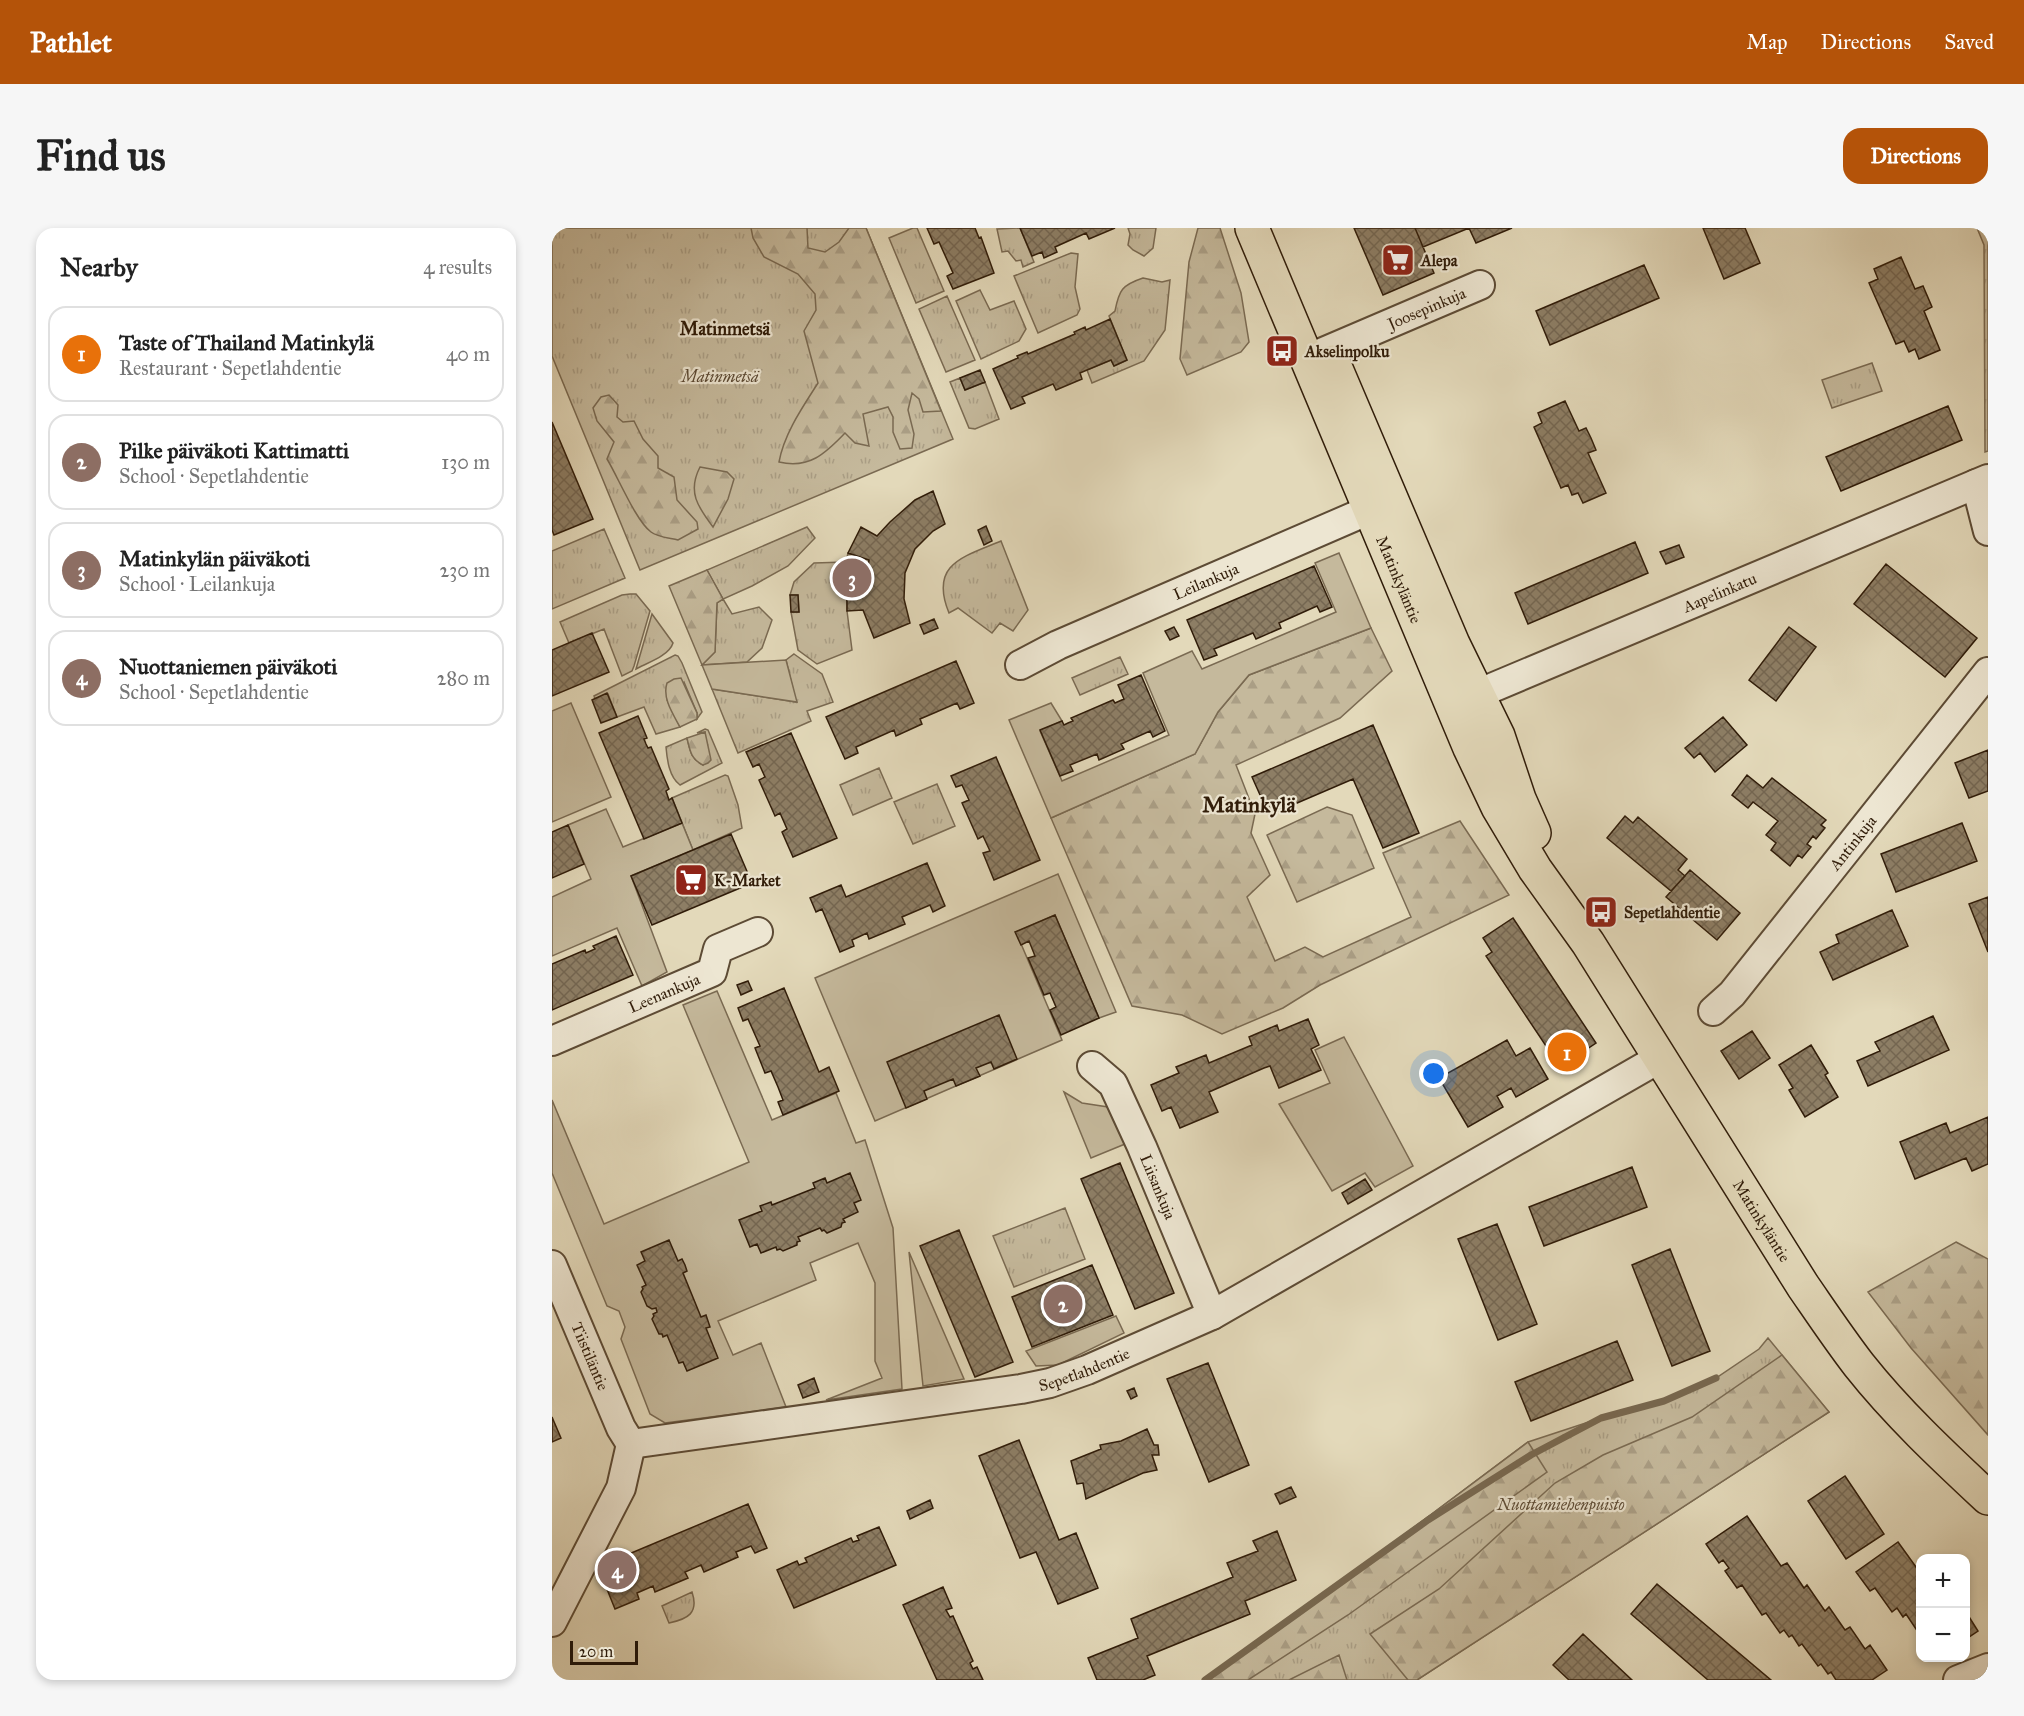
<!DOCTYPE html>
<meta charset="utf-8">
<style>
body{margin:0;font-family:"IM FELL Great Primer",serif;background:#f6f6f6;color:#222}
.controls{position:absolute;right:18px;bottom:18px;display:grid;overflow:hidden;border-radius:12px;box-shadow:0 3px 9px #0003}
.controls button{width:54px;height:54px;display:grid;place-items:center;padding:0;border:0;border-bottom:2px solid #e0e0e0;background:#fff;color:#222;font:30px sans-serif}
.scale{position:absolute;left:18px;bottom:15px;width:68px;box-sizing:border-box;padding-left:6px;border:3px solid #301c09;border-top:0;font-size:16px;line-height:21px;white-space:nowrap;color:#301c09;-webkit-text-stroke:4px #ede6d2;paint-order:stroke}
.you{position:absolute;left:882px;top:846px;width:21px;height:21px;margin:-15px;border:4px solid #fff;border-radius:50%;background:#1a73e8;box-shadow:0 0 0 9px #1a73e833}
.badge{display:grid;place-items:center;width:39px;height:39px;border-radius:50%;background:#b45309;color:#fff;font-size:20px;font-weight:700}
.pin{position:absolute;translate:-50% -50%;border:3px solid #fff;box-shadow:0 2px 6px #0006}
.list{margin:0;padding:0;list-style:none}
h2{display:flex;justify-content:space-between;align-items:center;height:78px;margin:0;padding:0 24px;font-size:26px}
h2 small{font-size:20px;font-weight:400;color:#767676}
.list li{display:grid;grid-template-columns:39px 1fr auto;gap:18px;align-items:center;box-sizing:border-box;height:96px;margin:0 12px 12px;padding:0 12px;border:2px solid #e0e0e0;border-radius:18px}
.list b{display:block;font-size:22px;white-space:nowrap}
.list p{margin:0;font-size:20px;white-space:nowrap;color:#767676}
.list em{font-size:20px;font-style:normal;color:#767676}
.map{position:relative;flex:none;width:1436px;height:1452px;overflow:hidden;border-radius:18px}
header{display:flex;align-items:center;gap:36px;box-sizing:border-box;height:84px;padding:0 30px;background:#b45309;color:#fff}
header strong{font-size:28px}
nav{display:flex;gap:33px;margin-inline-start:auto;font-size:21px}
.intro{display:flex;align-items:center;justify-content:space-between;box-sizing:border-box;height:144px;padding:0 36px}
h1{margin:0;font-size:42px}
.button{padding:15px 27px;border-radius:18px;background:#b45309;color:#fff;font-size:21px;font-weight:700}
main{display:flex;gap:36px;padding:0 36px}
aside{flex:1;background:#fff;border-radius:18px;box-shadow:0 3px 9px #0003}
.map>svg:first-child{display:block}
.grass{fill:url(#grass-tufts);stroke:#7a6a52;stroke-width:1.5}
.forest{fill:url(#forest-firs);stroke:#7a6a52;stroke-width:1.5}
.garden{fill:#c5b99c;stroke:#7a6a52;stroke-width:1.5}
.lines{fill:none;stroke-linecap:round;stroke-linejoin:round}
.stream{stroke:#77674f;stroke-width:7}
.building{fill:url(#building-cross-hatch);stroke:#301c09;stroke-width:1.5}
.minor-casing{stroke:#5d4b35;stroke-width:32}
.major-casing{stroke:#301c09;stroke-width:36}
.minor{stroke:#ede6d2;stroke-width:28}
.major{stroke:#e3d9ba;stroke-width:33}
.labels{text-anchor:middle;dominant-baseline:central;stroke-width:4.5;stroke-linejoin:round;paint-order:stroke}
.poi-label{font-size:16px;font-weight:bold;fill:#301c09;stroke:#ede6d2;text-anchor:start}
.street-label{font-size:16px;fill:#301c09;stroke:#ede6d2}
.park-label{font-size:16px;font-style:italic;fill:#5d4b35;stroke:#ede6d2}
.neighbourhood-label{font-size:18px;font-weight:bold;fill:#301c09;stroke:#ede6d2}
.district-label{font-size:22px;font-weight:bold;fill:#301c09;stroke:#ede6d2}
</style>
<header>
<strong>Pathlet</strong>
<nav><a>Map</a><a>Directions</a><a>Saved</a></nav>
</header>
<div class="intro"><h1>Find us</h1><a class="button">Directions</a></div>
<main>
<aside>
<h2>Nearby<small>4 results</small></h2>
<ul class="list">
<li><span class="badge" style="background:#e8710a">1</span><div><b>Taste of Thailand Matinkylä</b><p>Restaurant · Sepetlahdentie</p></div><em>40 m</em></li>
<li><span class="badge" style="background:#8d6e63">2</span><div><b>Pilke päiväkoti Kattimatti</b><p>School · Sepetlahdentie</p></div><em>130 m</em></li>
<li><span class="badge" style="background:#8d6e63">3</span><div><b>Matinkylän päiväkoti</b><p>School · Leilankuja</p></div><em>230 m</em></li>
<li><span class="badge" style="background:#8d6e63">4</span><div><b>Nuottaniemen päiväkoti</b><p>School · Sepetlahdentie</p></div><em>280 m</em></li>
</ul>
</aside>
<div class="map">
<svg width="1436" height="1452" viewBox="0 0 1436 1452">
<defs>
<pattern id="grass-tufts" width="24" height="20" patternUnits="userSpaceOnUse" patternTransform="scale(1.5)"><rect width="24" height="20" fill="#c5b99c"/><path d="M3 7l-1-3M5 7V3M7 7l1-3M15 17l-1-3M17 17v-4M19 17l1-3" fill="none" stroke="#aa9e85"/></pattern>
<pattern id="forest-firs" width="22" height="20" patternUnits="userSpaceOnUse" patternTransform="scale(1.5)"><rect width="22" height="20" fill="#c5b99c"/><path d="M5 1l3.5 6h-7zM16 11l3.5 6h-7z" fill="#aa9e85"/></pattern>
<pattern id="building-cross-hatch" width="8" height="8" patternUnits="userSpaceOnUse" patternTransform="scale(1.5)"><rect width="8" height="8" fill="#8d7e65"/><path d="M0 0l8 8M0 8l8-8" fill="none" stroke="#746651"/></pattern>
</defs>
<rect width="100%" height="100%" fill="#e3d9ba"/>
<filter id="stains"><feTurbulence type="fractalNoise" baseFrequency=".00333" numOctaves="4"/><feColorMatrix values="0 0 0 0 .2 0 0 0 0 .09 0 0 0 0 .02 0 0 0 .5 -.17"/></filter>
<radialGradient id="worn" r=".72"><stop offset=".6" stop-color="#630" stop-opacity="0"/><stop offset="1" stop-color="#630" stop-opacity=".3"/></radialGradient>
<!-- grass -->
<path class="grass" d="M0,0H314L401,211L88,342L0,128Z
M361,0H365L392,63L364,75L337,10Z
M468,0L482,34L471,39L469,32L464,33L456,23L450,24L445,1Z
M576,0H604L601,20L592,28L581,22L576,17L578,6Z
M1425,0H1436V223L1433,224L1432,17Z
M519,25L526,26L523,59L528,81L525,87L486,105L462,48Z
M591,50L610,54L618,52L613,102L592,133L540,155L535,142L559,132L562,138L575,132L557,88L563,83C567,62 570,57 591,50Z
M428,62L438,82L462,73L474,101L467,113L429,131L404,73Z
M395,68L423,132L394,144L367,81Z
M1320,135L1330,163L1280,180L1270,152Z
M408,150L413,162L433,154L447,191L423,201L417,200L398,154Z
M255,299L263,310L236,338L200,358L171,371L180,386L207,379L220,392L210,420L195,434L150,437L163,424L165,375L171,371L155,342Z
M52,301L73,350L0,381V323Z
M449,313L476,382L461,403L448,395L440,405L406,380L397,385C377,336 411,329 449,313Z
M296,325L317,332L312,365H295V383L300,422L265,436L246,422L239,384H247L246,367H238L242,354L262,335L294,334Z
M78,366H84L98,383L82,438L80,443L70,448L52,401L17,415L8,394L70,367Z
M100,386L121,415C117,428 95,435 84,441Z
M242,426L270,446L281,474L255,483L259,493L186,525L160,461L244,474L234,432Z
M123,427L126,428L130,435L150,484L145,491V485L132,454L115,472L128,499L104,506L92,479L65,489L56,466L43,471L42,468Z
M568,429L576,446L528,467L520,450Z
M153,501L156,502L170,535L128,557C117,549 115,531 114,519L135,510C138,523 139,531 151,537L153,504L145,505Z
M327,540L340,570L301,587L288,557Z
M173,547L176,548L186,577L190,600L141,622L120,570Z
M385,556L403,598L361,616L342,574Z
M513,980L533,1031L462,1059L441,1008Z
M1216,1110L1277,1184L865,1452H653L785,1357L976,1214L1049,1190L1112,1173L1164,1150L1207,1121Z
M140,1364C147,1385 136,1391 117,1395L110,1378Z"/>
<!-- forest -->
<path class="forest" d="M199,0H255L256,20L273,24L287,14L297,0H314L389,183L371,184L367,171L360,165L356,182L362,206L360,220L348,221L341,204V189L336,179L311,186L317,218L303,215L293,205C273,226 257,241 227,234C232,206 250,180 266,155L252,103L264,82L263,66L246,46L212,29L201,10Z
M646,0H668L689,65L697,114L689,124L635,147L628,131L637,34Z
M57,167L66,177L65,189L71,194L82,193L91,211L106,228V240L122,249L125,272L145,294L146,301L126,312C118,310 105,309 99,304C84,293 66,249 55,231L62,214L45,193L41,180L49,169Z
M148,239L175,244L182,251L176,271L161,299C146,279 135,264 148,239Z
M155,342L171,371L165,375L163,424L150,437L117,358Z
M819,400L840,443L788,490L684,537L703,586L699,605L718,647L695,669L723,733L753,719L771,729L859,689L831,625L908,593L957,667L768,757L731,780L670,806L630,787L580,778L499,590L643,526L666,484L697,447Z
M129,450L145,485V491L128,499C121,486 110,470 115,455L122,451Z
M153,504L159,532L156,535L151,537C139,531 138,523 135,510Z
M775,579L800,587L822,640L745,674L715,607Z
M1404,1014L1436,1031V1207L1359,1120L1316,1064Z
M1230,1127L1277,1184L865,1452H856L818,1406L887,1361L1003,1255L1051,1227L1140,1189Z
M976,1214L995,1244L796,1387L696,1452H653L785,1357Z
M787,1427L795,1452H737Z"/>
<!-- garden -->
<path class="garden" d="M787,325L819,400L697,447L666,484L643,526L499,590L457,492L499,475L510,493L488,503L510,553L617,507L591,445L640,423L650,441L784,384L763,335Z
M234,432L245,474L160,461L150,437Z
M19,475L59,569L0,594V483Z
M54,581L71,619L130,595L141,622L79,648L115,744L90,758L65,700L0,728V669L39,651L16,597Z
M506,646L564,784L547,790L503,687L464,704L510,812L323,893L263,750Z
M165,763L220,892L284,865L304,915L313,912L341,1000L350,1161L274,1172L330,1150L323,1133V1055L306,1015L258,1035L264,1052L166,1093L181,1127L209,1115L234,1179L113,1195L98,1186L69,1111L73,1099L67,1083L55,1078L0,945V872L52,996L197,934L131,777Z
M792,809L861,938L823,959L813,945L780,963L727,876L778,855L763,822Z
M512,864L530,875L556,879L573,916L539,930Z
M357,1024L412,1151L371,1158Z
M564,1088L572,1105L506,1137L484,1138L474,1123Z"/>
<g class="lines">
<!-- stream -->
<path class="stream" d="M653,1452L876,1292L979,1227L1049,1190L1112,1173L1164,1150"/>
</g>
<!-- building -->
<path class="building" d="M375,0H423L427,10L429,9L442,45L401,61L395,48L401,45L387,14L382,16Z
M468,0H563L537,11L534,5L503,19L505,24L492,30L490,24L480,28Z
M802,0H863L882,45L831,67Z
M863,0H917L871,19Z
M917,0H960L924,15Z
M1151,0H1193L1208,35L1172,51Z
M1349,29L1363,61L1371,58L1380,79L1372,83L1388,122L1367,131L1363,121L1357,124L1352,113L1344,116L1317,55L1326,51L1322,41Z
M1092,37L1107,70L998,117L984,83Z
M558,91L575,132L562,138L559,132L535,142L528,145L530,151L504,162L501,156L470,169L473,175L459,181L441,141L466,130L465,128L475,124L476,126L523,106L522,104L533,99L534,102Z
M428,142L433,154L413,162L408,150Z
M1013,173L1027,203L1034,200L1039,210L1044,222L1036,225L1054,265L1031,275L1026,265L1020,267L1016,257L1009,260L982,199L990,195L986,185Z
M1396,178L1410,212L1289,263L1274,229Z
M0,194L41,291L2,307L0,302Z
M381,263L393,296L381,303L363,321L353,345L352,371L358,395L322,410L311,382L295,383V365H312L317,332L296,325L309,299L325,308L338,294L363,272Z
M434,298L440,313L432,317L426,302Z
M1083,314L1096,345L976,396L963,365Z
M1127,317L1132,329L1114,336L1108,324Z
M1334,336L1425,410L1393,449L1302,376Z
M762,338L780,379L768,384L765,378L727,395L729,400L704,411L701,405L662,421L665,427L652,432L635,392Z
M238,367H246L247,384H239Z
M382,391L386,400L372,406L368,397Z
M622,399L627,408L618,412L613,403Z
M1237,399L1264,419L1224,473L1197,452Z
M40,405L57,444L0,468V422Z
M404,433L422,475L408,481L405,475L382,485L368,491L370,496L344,508L342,502L304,519L306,525L293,531L274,489Z
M589,447L613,503L601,509L598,503L569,516L572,521L547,532L545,526L518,537L521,543L508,548L488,502L510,493L512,497L516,495L521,493L519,490L561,472L563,475L572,471L566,457Z
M55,465L65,489L49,495L40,472Z
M86,488L95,510L92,511L94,516L96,520L99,519L117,561L114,563L117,572L120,570L130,595L92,611L47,505Z
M1171,489L1195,517L1163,544L1148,525L1142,530L1133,520Z
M821,497L867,605L831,620L801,551L717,587L700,549Z
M239,505L285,610L241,629L230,604L235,601L228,585L223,588L207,552L213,549L207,536L201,539L194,524Z
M1436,522V563L1417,570L1403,535Z
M444,529L488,632L442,652L431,625L438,623L431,608L426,611L410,575L417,572L410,557L404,559L399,548Z
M1195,547L1211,560L1220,550L1274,592L1269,597L1273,600L1264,611L1261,608L1255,616L1259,619L1250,630L1246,627L1238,638L1219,622L1224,615L1214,607L1226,593L1201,574L1196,580L1180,567Z
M1073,588L1081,595L1086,589L1135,631L1126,642L1133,648L1119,663L1055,610Z
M1410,595L1425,633L1344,664L1329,626Z
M16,597L32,636L0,650V604Z
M179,606L200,655L100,697L79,648Z
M375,635L393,678L381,684L378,677L350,689L353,696L317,711L315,705L300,712L302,718L288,724L270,681L264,684L258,670L289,657L294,669Z
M1138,642L1188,685L1165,712L1114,669Z
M1436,669V724L1417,676Z
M1340,682L1356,718L1281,752L1268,724L1287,715L1284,707Z
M503,687L547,790L509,807L498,782L504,779L498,765L492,767L476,730L483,728L477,713L469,717L463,704Z
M961,690L1044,815L1008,839L934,728L940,724L931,710Z
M64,708L81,747L0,782V736L33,722L34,725L43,721L41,718Z
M196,753L200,762L189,767L185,757Z
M232,760L267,844L277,839L287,863L231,887L226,874L231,872L226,859L219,843L213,845L203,820L208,818L196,791L191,793L186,780Z
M447,787L465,831L442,841L439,834L424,840L428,848L404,858L401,851L372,863L375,871L354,880L335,834Z
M1381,788L1397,822L1316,858L1305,833L1328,823L1323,814Z
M756,791L767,817L759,821L769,842L727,860L718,838L712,840L657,864L666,884L628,900L619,879L610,883L599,857L627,845L624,839L654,827L657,835L700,817L697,809L725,797L727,803Z
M1200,803L1218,830L1187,851L1169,823Z
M955,812L964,828L978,820L996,851L964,869L959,860L945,868L951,879L916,899L887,850Z
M1259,817L1276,845L1273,847L1286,869L1253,889L1237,862L1241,860L1227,837Z
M1436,889V936L1420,943L1414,930L1363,951L1348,914L1394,895L1398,905Z
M568,935L622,1065L583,1081L529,951Z
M1080,939L1095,979L992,1018L977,979Z
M298,945L309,972L302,975L306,984L291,991L293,994L290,995L289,999L275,1005L272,1002L270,1003L268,1000L246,1009L248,1013L245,1014V1017L231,1023L228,1021L225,1022L224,1019L209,1025L205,1016L198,1019L187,992L210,983L208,978L219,974L220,977L263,960L261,955L273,950L275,955Z
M813,951L820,962L796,976L790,965Z
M945,996L985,1096L946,1112L906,1011Z
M407,1002L461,1134L423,1149L368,1018Z
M117,1012L126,1033L130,1031L133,1037L135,1043L131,1045L149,1089L154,1087L158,1099L154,1100L166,1130L135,1143L131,1134L127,1135L115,1107L111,1109L110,1106H107L100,1091L102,1088L101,1086L105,1084L104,1080L100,1081L95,1078L89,1064L91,1061L90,1059L94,1057L85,1037L93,1033L89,1024Z
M1118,1021L1158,1123L1120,1138L1080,1037Z
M540,1037L561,1087L480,1119L460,1069Z
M1065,1113L1081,1152L979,1193L963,1154Z
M656,1135L697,1237L657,1254L615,1151Z
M262,1150L267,1164L251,1170L246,1157Z
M582,1160L585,1168L579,1171L575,1163Z
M0,1189L9,1210L0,1214Z
M595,1201L602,1217H606L607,1227H600L605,1242L591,1245L534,1271L531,1255L525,1256L519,1233L549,1221L548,1217L569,1213Z
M467,1212L507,1312L524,1305L546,1360L506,1376L484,1324L468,1330L427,1228Z
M1293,1248L1332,1306L1294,1331L1256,1273Z
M739,1259L744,1269L728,1276L723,1266Z
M378,1272L381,1280L358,1291L355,1283Z
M196,1276L215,1320L203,1325L199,1318L184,1324L186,1329L152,1344L149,1337L133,1344L136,1350L103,1364L101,1358L85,1365L87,1371L63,1381L46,1339Z
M1195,1288L1229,1338L1235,1335L1252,1360L1255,1357L1273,1383L1277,1379L1293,1402L1298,1399L1313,1421L1318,1417L1335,1442L1320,1452H1284L1279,1444L1276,1446L1269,1436L1266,1438L1250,1416L1247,1418L1240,1407L1237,1409L1232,1402L1228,1405L1214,1385L1210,1387L1190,1357L1185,1360L1173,1343L1177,1340L1171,1332L1167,1335L1154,1316Z
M327,1299L344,1337L242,1380L225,1342L245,1333L247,1337L255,1334L253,1330L299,1310L301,1314L307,1312L305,1308Z
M725,1303L744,1352L693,1373L698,1386L595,1428L603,1447L591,1452H545L536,1430L586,1410L579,1391L681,1349L675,1335L706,1323L701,1313Z
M1346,1314L1364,1339L1368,1337V1407L1354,1386L1351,1389L1345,1380L1340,1384L1323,1360L1318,1363L1304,1344Z
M1105,1356L1219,1452H1156L1079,1386Z
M391,1359L400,1380L394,1382L398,1389L401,1388L421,1433L418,1435L421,1441L425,1439L431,1452H385L351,1377Z
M1414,1384L1426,1403L1414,1411Z
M1031,1406L1080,1452H1017L1001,1437Z"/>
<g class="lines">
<defs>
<g id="minor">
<path id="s1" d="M755,131L928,57"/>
<path d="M1424,256L1436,303"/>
<path id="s2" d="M468,437L506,417L838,273"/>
<path id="s3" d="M904,475L1436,251"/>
<path id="s4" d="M1161,783L1180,766L1436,444"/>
<path id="s5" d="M0,813L160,744L166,721L206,704"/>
<path id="s6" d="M540,838L561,856L590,919L660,1087"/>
<path id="s7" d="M0,1037L69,1200L79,1216"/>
<path id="s8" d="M79,1216L469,1161L498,1155L535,1142L660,1087L1108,830"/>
<path d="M0,1394L69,1260L79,1216"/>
<path d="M1406,1452L1436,1440"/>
</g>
<g id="major">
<path id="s9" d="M700,0L918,520L946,579L983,641L1036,715L1251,1058C1269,1084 1287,1111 1307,1137C1345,1185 1391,1228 1436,1270"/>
<path d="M781,134L901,416L946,508L967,571L982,605"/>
</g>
</defs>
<!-- minor casing -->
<use href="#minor" class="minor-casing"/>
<!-- major casing -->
<use href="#major" class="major-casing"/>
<!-- minor -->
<use href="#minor" class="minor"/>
<!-- major -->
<use href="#major" class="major"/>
</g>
<!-- icons -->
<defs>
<symbol id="supermarket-square" viewBox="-11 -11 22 22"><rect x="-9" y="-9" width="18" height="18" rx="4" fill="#8f2418" stroke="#ede6d2"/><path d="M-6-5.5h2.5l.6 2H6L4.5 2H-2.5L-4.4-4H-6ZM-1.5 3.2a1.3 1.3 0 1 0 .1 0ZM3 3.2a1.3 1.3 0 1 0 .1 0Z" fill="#fff"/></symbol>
<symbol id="bus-square" viewBox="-11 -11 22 22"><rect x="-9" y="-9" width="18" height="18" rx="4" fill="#8f2418" stroke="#ede6d2"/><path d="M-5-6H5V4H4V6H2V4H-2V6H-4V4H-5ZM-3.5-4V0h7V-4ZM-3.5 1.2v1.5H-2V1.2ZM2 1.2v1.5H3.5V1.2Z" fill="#fff"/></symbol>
</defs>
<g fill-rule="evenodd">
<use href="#supermarket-square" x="827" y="13" width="38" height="38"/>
<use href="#bus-square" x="711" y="104" width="38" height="38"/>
<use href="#supermarket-square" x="120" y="633" width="38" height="38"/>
<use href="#bus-square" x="1030" y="665" width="38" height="38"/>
</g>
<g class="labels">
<!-- poi labels -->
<g class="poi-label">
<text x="869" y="32">Alepa</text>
<text x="753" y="123">Akselinpolku</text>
<text x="162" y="652">K-Market</text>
<text x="1072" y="684">Sepetlahdentie</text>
</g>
<!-- street labels -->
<g class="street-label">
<text stroke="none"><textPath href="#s1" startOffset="130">Joosepinkuja</textPath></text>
<text stroke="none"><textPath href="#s9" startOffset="381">Matinkyläntie</textPath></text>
<text stroke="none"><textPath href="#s2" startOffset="204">Leilankuja</textPath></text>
<text stroke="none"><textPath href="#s3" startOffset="286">Aapelinkatu</textPath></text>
<text stroke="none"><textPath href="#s4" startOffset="219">Antinkuja</textPath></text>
<text stroke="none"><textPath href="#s5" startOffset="122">Leenankuja</textPath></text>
<text stroke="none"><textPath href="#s6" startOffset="140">Liisankuja</textPath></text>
<text stroke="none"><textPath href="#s9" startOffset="1120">Matinkyläntie</textPath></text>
<text stroke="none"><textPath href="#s7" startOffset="99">Tiistiläntie</textPath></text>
<text stroke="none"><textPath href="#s8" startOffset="460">Sepetlahdentie</textPath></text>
</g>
<!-- park labels -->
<g class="park-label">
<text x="168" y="148">Matinmetsä</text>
<text x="1009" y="1276">Nuottamiehenpuisto</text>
</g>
<!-- neighbourhood labels -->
<g class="neighbourhood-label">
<text x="173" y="101">Matinmetsä</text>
</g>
<!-- district labels -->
<g class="district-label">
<text x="697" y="576">Matinkylä</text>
</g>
</g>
<rect width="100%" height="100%" filter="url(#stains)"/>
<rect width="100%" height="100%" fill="url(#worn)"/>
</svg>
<div class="controls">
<button>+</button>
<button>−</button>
</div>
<div class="scale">20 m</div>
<div class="you"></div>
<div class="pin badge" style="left:1015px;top:824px;background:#e8710a">1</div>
<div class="pin badge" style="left:511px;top:1076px;background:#8d6e63">2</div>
<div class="pin badge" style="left:300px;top:350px;background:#8d6e63">3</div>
<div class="pin badge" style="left:65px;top:1342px;background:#8d6e63">4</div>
</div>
</main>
